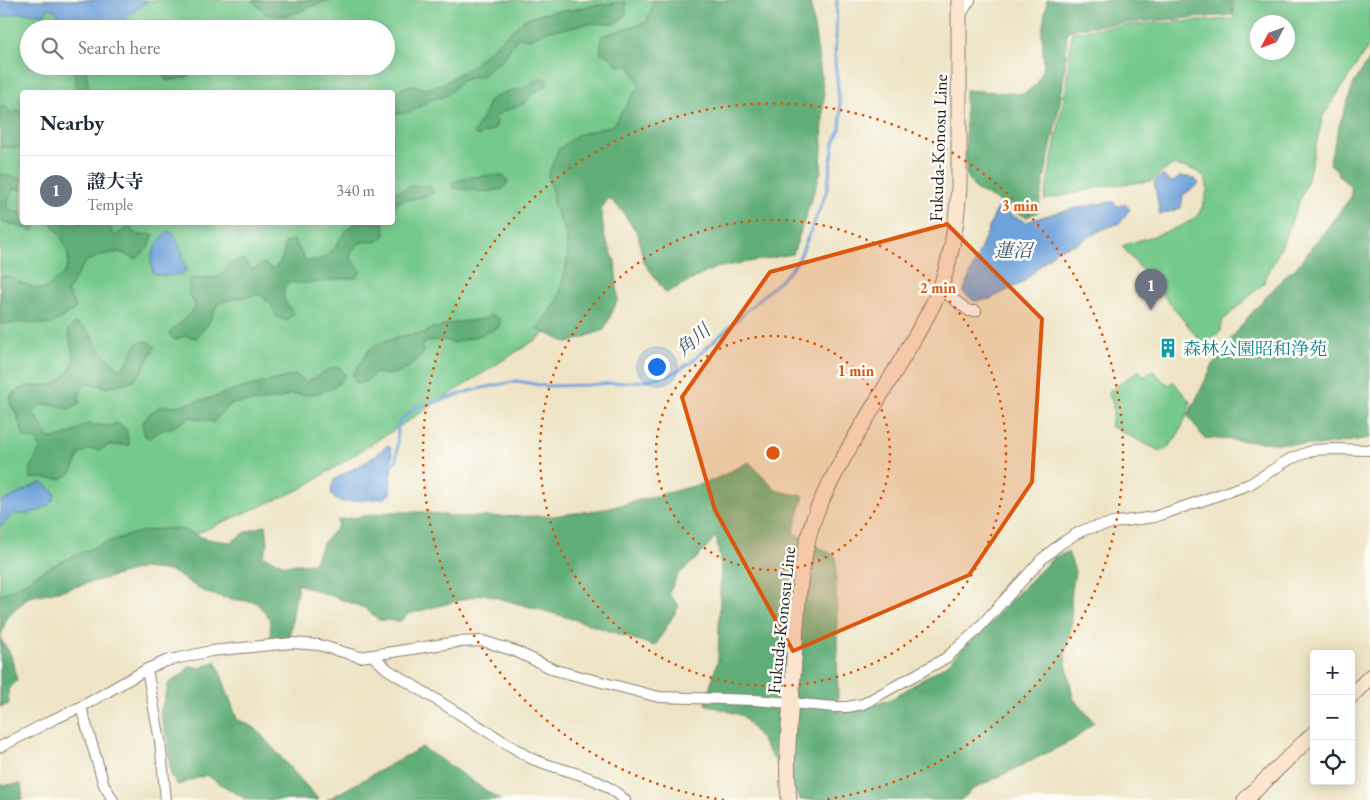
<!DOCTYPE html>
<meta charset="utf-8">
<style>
body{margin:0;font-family:"EB Garamond","Noto Serif JP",serif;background:#f6f6f7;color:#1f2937}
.controls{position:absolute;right:15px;bottom:15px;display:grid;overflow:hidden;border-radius:5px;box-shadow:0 2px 12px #0003}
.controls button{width:45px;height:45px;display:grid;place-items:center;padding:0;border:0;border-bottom:1px solid #e0e1e3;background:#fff;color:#1f2937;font:25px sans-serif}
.compass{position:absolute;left:1250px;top:15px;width:45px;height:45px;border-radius:50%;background:#fff;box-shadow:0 2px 12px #0003;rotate:229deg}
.you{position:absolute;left:656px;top:366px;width:18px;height:18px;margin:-12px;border:4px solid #fff;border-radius:50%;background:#1a73e8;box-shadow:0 0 0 8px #1a73e833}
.badge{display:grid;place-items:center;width:32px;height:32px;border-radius:50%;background:#2563eb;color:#fff;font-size:16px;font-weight:700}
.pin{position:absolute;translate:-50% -41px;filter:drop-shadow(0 1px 2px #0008)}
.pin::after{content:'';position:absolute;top:26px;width:18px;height:15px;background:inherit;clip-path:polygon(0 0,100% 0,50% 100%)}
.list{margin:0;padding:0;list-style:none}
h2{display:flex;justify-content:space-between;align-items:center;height:65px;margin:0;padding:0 20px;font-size:21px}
h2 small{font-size:16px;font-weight:400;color:#747a83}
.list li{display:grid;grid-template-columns:32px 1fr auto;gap:15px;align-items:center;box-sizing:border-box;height:70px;padding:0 20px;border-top:1px solid #e0e1e3}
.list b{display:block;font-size:19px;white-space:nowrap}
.list p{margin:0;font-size:16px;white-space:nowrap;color:#747a83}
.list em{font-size:16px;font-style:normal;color:#747a83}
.icon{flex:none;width:28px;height:28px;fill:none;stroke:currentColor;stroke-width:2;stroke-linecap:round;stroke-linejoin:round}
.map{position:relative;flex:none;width:1370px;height:800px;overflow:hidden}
.search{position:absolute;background:#fff;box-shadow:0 2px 12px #0003;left:20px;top:20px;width:375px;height:55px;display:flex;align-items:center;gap:12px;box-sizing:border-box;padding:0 18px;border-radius:28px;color:#747a83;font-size:19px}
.panel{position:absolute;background:#fff;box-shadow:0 2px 12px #0003;left:20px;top:90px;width:375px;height:135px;border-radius:5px}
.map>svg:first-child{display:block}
.green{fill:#76c98c;stroke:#497254;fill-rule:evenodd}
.forest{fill:#60ad78;stroke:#3e644a}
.water{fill:#6ea2da;stroke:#455f7b}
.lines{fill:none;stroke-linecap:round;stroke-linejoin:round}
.stream{stroke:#6ea2da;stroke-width:3}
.street-casing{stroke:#858070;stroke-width:12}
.secondary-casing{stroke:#858070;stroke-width:17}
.street{stroke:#fff;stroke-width:10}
.secondary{stroke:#fbe5cf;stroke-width:15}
.marked{fill:#de560d;fill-opacity:0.2;stroke:#de560d;stroke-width:4;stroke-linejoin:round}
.ring{fill:none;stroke:#de560d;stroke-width:2.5;stroke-dasharray:2.5 5}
.labels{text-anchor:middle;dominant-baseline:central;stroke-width:5;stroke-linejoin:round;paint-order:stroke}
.street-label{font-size:18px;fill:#1c1c1c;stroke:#fdfcf7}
.culture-label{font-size:18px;fill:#0d838f;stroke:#fdfcf7;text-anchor:start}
.water-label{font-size:19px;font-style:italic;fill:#415871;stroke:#fdfcf7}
.centre{fill:#de560d;stroke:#fdfcf7;stroke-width:2.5}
.ring-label{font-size:15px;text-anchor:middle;font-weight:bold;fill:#de560d;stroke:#fdfcf7;stroke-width:5;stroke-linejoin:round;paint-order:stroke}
</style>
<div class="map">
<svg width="1370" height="800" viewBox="0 0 1370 800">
<rect width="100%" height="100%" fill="#fdfcf7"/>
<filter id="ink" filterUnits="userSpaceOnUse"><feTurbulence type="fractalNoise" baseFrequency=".02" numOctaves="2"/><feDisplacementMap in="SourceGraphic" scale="10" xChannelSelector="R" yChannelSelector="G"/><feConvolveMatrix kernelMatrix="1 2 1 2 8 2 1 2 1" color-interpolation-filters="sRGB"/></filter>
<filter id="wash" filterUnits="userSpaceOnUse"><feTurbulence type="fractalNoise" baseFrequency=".0096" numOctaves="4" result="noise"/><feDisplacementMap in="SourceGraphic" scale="20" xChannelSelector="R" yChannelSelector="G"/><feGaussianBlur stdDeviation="1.12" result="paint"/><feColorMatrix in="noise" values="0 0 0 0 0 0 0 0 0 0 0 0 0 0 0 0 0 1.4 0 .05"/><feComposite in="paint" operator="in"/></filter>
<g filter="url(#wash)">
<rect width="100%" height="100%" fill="#eee4c5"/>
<!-- green -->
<path class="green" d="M0,0H665L662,87L595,176L557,326L301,489L179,541L0,599ZM29,29H386V66H29ZM22,92H392V222H22Z
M1233,0H1370V44L1323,116L1307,182L1282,245L1263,284L1222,321L1221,331L1204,345L1122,246C1144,238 1173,232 1192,220C1201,214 1206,199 1207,189C1208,169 1186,168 1172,165L1151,181L1105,186L1044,200L1066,87L1072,32L1124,25L1234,19ZM1258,22H1288V52H1258Z
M1139,370L1145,377L1153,370L1165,383L1166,382L1169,385L1173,381L1191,403C1184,422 1179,440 1162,452L1110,426C1114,414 1116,404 1107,393Z"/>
<!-- forest -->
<path class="forest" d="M252,0H330L287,16L266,14Z
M654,0H810L824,94L821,171L793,254L715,268L666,293L643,261L638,234L621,210L609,198L601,209L604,235L615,261L618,299L604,330L568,343L536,329L558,301L568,257L566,234L553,204V194L548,175L558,150L577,135L613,125L640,85L629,65L619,66L610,57L600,52L602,36L647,22Z
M1047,0H1231L1233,15L1121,23L1078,28L1067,32C1067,93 1048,151 1038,212L1027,217L1014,212L996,200L975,189L966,174L965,90L1023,94L1037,84L1044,67L1042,33Z
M626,2V15L616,23L585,24L564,29L550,30L529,39L518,37L502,61L494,65L483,75L463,80L446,96L430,100L411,112L396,114L393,117V95L405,87L414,85L427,89L442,84L471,67L524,20L540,14L557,11L573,10L588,6Z
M1370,58V438L1319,446L1204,438L1188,416L1216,358L1250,315L1287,274L1295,269L1351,197V187L1340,177L1336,169L1329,164L1339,126L1354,83Z
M73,66H85L89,89L100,92H77Z
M160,66H233L235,68L231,75L218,69L212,71L194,73L187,77L167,81L162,74Z
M539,78L547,79L548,85L530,95L525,103L504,111L495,117L497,123L494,129L479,136L474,134C479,122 486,113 489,101L503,93L524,88Z
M0,107H6L12,114L19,110L22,116V147H0Z
M0,174L22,179V190L14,188L9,199L8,206L14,212H22V222L36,223L34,231L0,221Z
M491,175L504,176L508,181L503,189L485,192L454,188L451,183L471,177Z
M414,185L430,186L435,191C424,198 415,199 402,200L393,208V193Z
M358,222L384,223L385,235L377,242C360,241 357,241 350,257L361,271L356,278C333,278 310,286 288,282C279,294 285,304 294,313L287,321L277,317L271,304L259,294L224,301L217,305L208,324L196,338L185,336L174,340L169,333C178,324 190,316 196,306L189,294V280C206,273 221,286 230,263L243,259L251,269L257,268L263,263L272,269C283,262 284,256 285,243L294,240L305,260C340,264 333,233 358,222Z
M51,223H95L96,225L109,226L115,236L129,227L136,235L154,234L148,248L136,259L119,252L101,255L85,262L67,292L76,308L50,325L26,322L0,324V277L9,276L19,282L43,290C48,286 61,277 64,273C76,257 61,234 51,223Z
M491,315L500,319L499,327L481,335L453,343L445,340L427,341L422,347L423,352C418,362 403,372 392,374C387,375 381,373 375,373C369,379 364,385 355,382L353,374L369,350L375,345L406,335L425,333L432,328H439L448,324L483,319Z
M75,323C91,329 92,340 102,353C107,359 115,364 120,370C129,362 131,353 137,343L148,341L155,347L141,372L134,380L107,388L98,385L86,383L79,394V404L69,409L55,405L41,404L33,413C41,420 43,430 49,438L61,437L74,432L86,424L110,426L117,423L126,429L129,445H109L100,450L88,449L79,455L75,466L70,474L61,479L30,478C30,474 31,469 32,465C36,456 42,452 38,441L24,437L16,413L10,404L11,395L18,390L29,386L54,385L63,378L70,370L74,361L68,330Z
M339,367L346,376L334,387L322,392L306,395L290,394L279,399L230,404L214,422L190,417L173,427L162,430L150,438L145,436L142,424L150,413L160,406H176L215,397L230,391L296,375L306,382C321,377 323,369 339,367Z
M749,462L778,491L804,496L793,533L836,556L838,712L868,708L891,699L949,663L965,646L986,628L1006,605L1054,557L1068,552L1075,571L1071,598L1072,622L1065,657L1073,698L1094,722L1075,739L972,790L961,800H800L760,738L743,716L705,704L718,660L721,566L716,536L698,557L677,576L669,594L679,606L655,646L573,619L484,594L408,614L401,621L379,620L365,608L298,584L289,640L271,641L270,619L256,602L230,599L206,593L171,571L143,568L67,589L29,597L7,617L0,638L11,655L17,681L8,690L9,704L0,707V594C19,589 33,575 50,567C84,551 145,522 183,530C191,532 199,537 208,539C215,541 224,541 231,542L246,532L266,525L268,543L263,556L285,565L314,563L323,543L337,528L338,520L391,512H423L460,517L553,516L605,509L709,482Z
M216,661L237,719L255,728L319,800H247L206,775L178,785L171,776L167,738L160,714L169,683L181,675L190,666L201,668Z
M422,747L500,800H327Z
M21,784L23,800H0V785Z"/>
<!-- water -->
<path class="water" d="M0,0H148L120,23L90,29H59L53,22L58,20V14L54,9L47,8L45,14L19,13L0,18Z
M1163,175L1169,181L1173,182L1181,176C1188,177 1196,177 1199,184L1183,195L1181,208L1160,215L1154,181Z
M1107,202H1114L1118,206L1125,204L1130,209L1120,223L1101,230L1076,244L1058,249L1022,283L990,299L974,301L963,292L998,206L1005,209L1011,215L1026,222L1058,212Z
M168,231L174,234L182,252L186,271C178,277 164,276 154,274C146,258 156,243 168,231Z
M388,445L391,448L392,454L390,494L385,498L342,502L332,496L331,490L334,480L343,474L368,461Z
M42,482L54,492L55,496C48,511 30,515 14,514L0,527V502C15,497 27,488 42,482Z"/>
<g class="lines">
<!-- stream -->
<path class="stream" d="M388,467L396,461L397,452L398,423L417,406L427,405L473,390L517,381L545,386L587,385L643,381L672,374L690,363L786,275L798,261L819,211L827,190L834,143L840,129L841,115L835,62L837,0"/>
</g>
</g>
<g filter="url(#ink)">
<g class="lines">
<defs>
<path id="street" d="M959,17L970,0
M940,289L969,311H976
M373,656L387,669L530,758C565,773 596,773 625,800
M147,669L160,741L166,800
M81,707L104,785L113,800
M0,747L52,720L81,707L147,669L166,661L211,651L292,643L319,645L360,657L457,642L483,641L515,651L555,670L659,697L755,700L835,707H847L863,704L946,658L973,634L1042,559L1060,544L1076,534L1086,529L1118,522L1154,517L1201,501L1250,484L1290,459L1314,450L1332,449L1370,450"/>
<path id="secondary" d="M1351,696L1370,677
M789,800C785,758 790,717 793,676C796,624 798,556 818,508C842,455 876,404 905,354C917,333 930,313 939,291C951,261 957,219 959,187V0
M1245,800L1314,733"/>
</defs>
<!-- street casing -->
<use href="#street" class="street-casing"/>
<!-- secondary casing -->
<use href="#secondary" class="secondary-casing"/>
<!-- street -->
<use href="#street" class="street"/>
<!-- secondary -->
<use href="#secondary" class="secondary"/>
</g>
</g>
<!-- marked area -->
<path class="marked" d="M947,224L1042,319L1032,482L969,575L793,651L715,510L682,397L770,272Z"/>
<!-- distance rings -->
<g class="ring">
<circle cx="773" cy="453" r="117"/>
<circle cx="773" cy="453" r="233"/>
<path d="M724 800A350 350 0 1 1 822 800"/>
</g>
<!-- icons -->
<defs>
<symbol id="building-bare" viewBox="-9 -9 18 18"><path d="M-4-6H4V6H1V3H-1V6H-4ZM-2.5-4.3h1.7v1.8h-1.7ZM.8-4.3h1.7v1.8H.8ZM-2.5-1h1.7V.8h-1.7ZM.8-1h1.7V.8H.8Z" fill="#0f9aa8" stroke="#fdfcf7" stroke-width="2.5" paint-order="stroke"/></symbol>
</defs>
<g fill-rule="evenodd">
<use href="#building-bare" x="1154" y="334" width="28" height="28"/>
</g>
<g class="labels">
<!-- street labels -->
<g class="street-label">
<text transform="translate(938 148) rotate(-88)">Fukuda-Konosu Line</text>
<text transform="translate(781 620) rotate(-84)">Fukuda-Konosu Line</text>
</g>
<!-- culture labels -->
<g class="culture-label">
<text x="1183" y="348">森林公園昭和浄苑</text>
</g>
<!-- water labels -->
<g class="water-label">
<text x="1013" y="250">蓮沼</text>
<text transform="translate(693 340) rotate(-41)">角川</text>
</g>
</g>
<circle cx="773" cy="453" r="8" class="centre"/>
<g class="ring-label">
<text x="1020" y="211">3 min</text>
<text x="938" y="293">2 min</text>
<text x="856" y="376">1 min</text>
</g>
</svg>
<div class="controls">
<button>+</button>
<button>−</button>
<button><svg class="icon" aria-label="locate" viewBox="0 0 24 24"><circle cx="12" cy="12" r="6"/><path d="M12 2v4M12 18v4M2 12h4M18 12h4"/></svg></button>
</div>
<svg class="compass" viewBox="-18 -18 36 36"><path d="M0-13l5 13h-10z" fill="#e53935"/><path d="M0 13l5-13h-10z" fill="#747a83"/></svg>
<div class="you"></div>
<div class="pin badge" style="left:1151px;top:310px;background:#6b7280">1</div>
<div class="search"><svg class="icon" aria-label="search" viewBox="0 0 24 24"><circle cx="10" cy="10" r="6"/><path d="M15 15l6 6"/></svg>Search here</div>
<section class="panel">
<h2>Nearby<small></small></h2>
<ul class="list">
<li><span class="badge" style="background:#6b7280">1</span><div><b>證大寺</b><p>Temple</p></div><em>340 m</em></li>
</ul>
</section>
</div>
